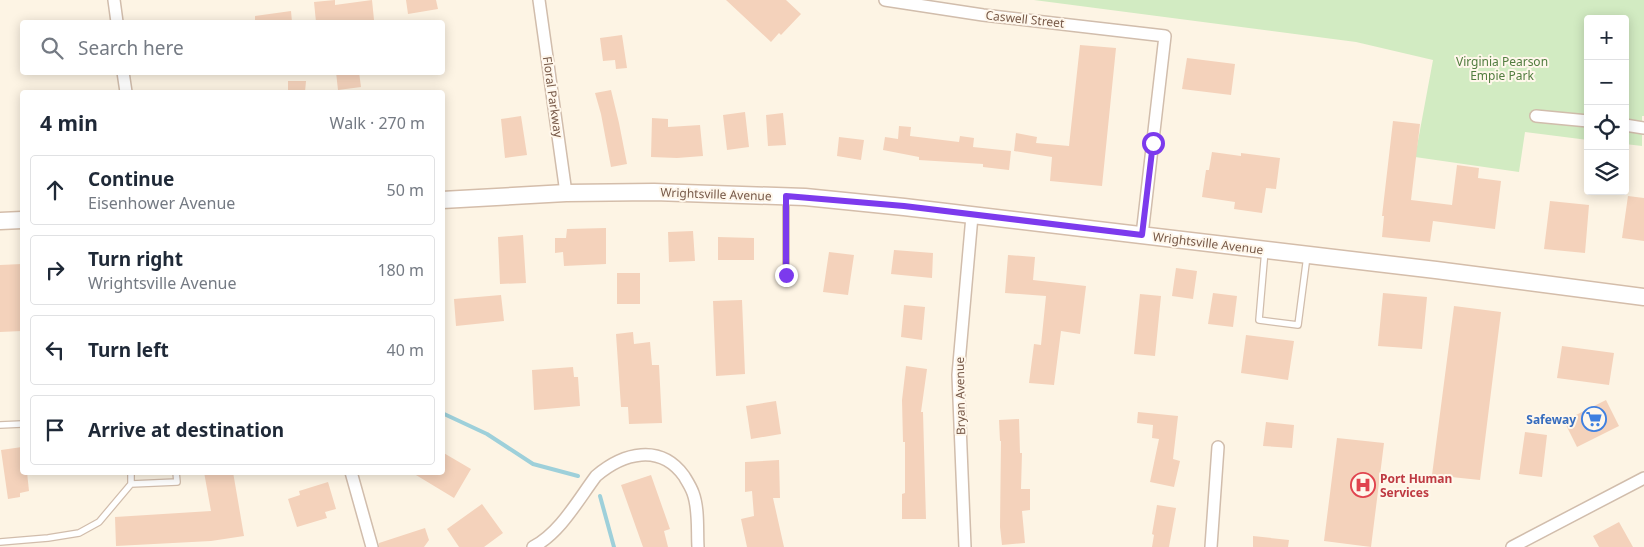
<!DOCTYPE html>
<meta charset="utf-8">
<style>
body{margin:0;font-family:"Noto Sans",sans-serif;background:#f6f6f7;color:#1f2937}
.controls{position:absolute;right:15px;top:15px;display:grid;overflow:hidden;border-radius:5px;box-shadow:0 2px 12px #0003}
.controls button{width:45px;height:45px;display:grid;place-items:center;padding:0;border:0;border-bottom:1px solid #e0e1e3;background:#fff;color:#1f2937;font:25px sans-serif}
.stop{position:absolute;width:15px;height:15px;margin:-11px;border:4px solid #7c3aed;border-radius:50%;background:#fff}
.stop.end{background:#7c3aed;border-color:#fff;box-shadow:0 1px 5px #0008}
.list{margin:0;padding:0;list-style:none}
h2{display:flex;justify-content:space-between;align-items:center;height:65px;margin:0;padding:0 20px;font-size:21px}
h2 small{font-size:16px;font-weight:400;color:#747a83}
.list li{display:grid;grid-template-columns:32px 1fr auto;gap:15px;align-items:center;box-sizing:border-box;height:70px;margin:0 10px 10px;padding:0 10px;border:1px solid #e0e1e3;border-radius:5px}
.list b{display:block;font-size:19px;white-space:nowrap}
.list p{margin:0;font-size:16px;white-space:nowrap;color:#747a83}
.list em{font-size:16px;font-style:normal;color:#747a83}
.icon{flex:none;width:28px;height:28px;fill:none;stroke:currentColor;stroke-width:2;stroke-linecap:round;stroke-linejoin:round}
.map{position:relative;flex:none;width:1644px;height:547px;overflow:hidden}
.search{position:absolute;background:#fff;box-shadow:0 2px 12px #0003;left:20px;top:20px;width:425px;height:55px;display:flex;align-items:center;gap:12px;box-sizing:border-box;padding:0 18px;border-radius:5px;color:#747a83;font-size:19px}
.panel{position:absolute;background:#fff;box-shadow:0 2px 12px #0003;left:20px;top:90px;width:425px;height:385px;border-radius:5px}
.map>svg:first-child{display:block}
.green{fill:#d2ebc2}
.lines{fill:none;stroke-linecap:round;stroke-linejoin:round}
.stream{stroke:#9ed0da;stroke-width:4}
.building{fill:#f4d2bb}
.lane-casing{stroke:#d1bdac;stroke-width:8}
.street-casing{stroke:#d1bdac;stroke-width:14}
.secondary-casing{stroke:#d4bdaa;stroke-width:19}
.lane{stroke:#fff;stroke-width:5.5}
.street{stroke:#fff;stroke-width:11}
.secondary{stroke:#fff;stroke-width:16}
.route{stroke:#7c3aed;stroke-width:6}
.labels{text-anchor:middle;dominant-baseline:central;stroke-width:4;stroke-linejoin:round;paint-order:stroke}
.street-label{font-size:12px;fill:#775948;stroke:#fff7eb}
.park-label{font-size:12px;fill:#527d40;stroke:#fff7eb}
.shop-label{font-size:12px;font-weight:bold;fill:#366cbe;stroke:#fff7eb;text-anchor:end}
.health-label{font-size:12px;font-weight:bold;fill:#be3a42;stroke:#fff7eb;text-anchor:start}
</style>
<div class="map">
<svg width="1644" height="547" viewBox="0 0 1644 547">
<rect width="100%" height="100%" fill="#fdf4e4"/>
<!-- green -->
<path class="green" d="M1034,0H1644V116H1642V146L1625,144V19H1588V140L1525,132L1519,172L1415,157L1433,60L1356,42Z"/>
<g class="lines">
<!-- stream -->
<path class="stream" d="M442,413L487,434L533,464L578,476
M600,496L614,547"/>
</g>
<!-- building -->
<path class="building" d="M335,0V5L372,0L374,20L355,22H316L314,2Z
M406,0H436L438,9L408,14Z
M726,0H786L801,14L781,35L779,33L771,42Z
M291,11L292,22H255V16Z
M622,35L627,68L616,69L615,60L603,61L600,38Z
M1080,45L1116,48L1102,186L1050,181L1052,157L1014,151L1016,133L1037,137L1036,143L1069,146Z
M1187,58L1235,64L1231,95L1182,89Z
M336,72H359L361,87L338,90Z
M288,81H306L305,92H288Z
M611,90L619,123L627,164L611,167L601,114L595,93Z
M745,112L749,147L727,150L723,115Z
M783,113L786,145L768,146L766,115Z
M521,116L527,155L505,158L501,119Z
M652,118L668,119V127L700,125L703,156L677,158L651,157Z
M1393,121L1420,124L1411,200L1452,205L1457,165L1479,168L1478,178L1501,181L1495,229L1433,221L1430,242L1382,237L1384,216H1382Z
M899,126L911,127L910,136L959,142L960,136L974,138L973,147L1011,151L1009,170L983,167V164L919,160V157L883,150L885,137L898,139Z
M839,137L864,140L861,160L837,156Z
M1212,152L1241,156V153L1280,158L1276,189L1266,188L1262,213L1234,209L1235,202L1202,197L1206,170H1209Z
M1628,196L1644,198V241L1622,238Z
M1550,201L1589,205L1585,253L1544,249Z
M606,228V264L564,266L563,252L555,253V238H566L567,229Z
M693,231L695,261L669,262L668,232Z
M523,235L526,283L500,284L498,237Z
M718,237L754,238V260H718Z
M894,250L933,253L932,278L891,274Z
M829,252L854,255L848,295L823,292Z
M1008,255L1035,257L1033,280L1086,286L1080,334L1061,331L1054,385L1029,383L1034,344L1041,345L1046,296L1005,293Z
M22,264V331L0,332V265Z
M1176,268L1197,271L1193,299L1172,296Z
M617,273H640V304H617Z
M1213,293L1237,296L1233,327L1208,324Z
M1383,293L1427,297L1422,349L1378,346Z
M1140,294L1161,296L1155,356L1134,354Z
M501,295L504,321L456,326L454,299Z
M742,300L745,374L716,376L713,301Z
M904,305L925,307L922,340L901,337Z
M1454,306L1501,312L1480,480L1432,475Z
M633,332L634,344L650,342L652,365H659L662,423L629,424L628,407H621L616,334Z
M1246,335L1294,341L1288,380L1241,373Z
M1562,346L1614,353L1609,385L1557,378Z
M906,366L927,369L921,412H923L926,519H902V494L905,493V442H903L902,400Z
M573,367L574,377H578L580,406L534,410L532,370Z
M1606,400L1619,426L1577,447L1564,421Z
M776,401L781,434L751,439L746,406Z
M1138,412L1178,416L1173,459L1180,461L1174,487L1150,482L1159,439L1152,438L1153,425L1137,423Z
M1019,419L1020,453H1022L1021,489H1030V510L1022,511L1025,543L1002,545L1000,527L1001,441H1000L999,420Z
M1266,422L1294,425L1292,448L1263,446Z
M1525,432L1547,435L1542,477L1519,474Z
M1337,438L1384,443L1371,547L1324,541Z
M22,447V472H27L29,491L20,493V497L8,499L1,450Z
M442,452L471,469L454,498L411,472H442Z
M779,460L780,498H773L784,547H747L741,519L754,516L752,491L745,492V462Z
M204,472H233L244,536L211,541L116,546L115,517L211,511Z
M651,475L670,529L664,531L668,547H643L621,485Z
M328,482L336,509L325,512L327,518L297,527L288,499L300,495L299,491Z
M482,504L503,533L484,547H459L447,529Z
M1157,505L1176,508L1169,547H1152L1154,535L1152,534Z
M1619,522L1633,547H1599L1593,536Z
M425,528L429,540L424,547H379V543Z
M1253,536L1289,540L1288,547H1253Z"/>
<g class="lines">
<defs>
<path id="lane" d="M1265,250L1259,320L1298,325L1307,256
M786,275V198
M0,425L22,424
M131,484L177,482L176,472
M0,542L48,538L79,533L99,522L131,484V472"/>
<path id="street" d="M114,0L117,22
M539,0L566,193
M885,0L983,15L1165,36L1142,235
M123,72L126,92
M1536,116L1588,121
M1625,125L1644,128
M351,472L372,547
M533,547C560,533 578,500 596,476C623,453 660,443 684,476C687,481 691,487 693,493C699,509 697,530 698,547
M965,547L958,375L972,216
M1211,547L1218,447
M1512,547L1644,478"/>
<path id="secondary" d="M442,200L566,193L654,192L805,197L904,207L1436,270L1644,297
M0,221L22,220"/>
</defs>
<!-- lane casing -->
<use href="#lane" class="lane-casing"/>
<!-- street casing -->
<use href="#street" class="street-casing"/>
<!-- secondary casing -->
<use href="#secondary" class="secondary-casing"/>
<!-- lane -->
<use href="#lane" class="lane"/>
<!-- street -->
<use href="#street" class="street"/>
<!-- secondary -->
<use href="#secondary" class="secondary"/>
</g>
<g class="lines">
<!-- route -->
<path class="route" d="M786,275V196L904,206L1142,235L1153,143"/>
</g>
<!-- icons -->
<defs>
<symbol id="supermarket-ring" viewBox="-11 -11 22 22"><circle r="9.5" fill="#fff7eb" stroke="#3f7fe0" stroke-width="1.5"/><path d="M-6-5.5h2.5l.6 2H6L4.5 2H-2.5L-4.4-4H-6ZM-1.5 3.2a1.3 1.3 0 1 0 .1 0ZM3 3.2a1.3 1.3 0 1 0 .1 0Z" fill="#3f7fe0"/></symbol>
<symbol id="hospital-ring" viewBox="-11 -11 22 22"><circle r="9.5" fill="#fff7eb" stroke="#e0444e" stroke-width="1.5"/><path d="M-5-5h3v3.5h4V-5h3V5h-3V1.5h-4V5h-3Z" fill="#e0444e"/></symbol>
</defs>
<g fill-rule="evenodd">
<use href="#supermarket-ring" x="1580" y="405" width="28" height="28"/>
<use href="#hospital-ring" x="1349" y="471" width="28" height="28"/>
</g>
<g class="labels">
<!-- street labels -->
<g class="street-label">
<text transform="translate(1025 19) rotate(6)">Caswell Street</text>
<text transform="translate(553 97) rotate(82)">Floral Parkway</text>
<text transform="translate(716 194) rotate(2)">Wrightsville Avenue</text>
<text transform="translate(1208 243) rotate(7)">Wrightsville Avenue</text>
<text transform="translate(960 396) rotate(-91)">Bryan Avenue</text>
</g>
<!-- park labels -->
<g class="park-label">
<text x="1502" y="61">Virginia Pearson<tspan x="1502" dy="14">Empie Park</tspan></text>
</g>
<!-- shop labels -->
<g class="shop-label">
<text x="1576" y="419">Safeway</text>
</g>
<!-- health labels -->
<g class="health-label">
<text x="1380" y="478">Port Human<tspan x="1380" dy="14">Services</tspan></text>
</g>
</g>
</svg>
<div class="controls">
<button>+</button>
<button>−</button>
<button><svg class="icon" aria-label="locate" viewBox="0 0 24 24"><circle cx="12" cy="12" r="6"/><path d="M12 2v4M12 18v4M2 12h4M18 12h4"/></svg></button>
<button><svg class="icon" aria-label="layers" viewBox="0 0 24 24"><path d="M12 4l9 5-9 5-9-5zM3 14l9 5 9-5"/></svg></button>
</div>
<div class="stop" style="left:1153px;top:143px"></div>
<div class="stop end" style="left:786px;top:275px"></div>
<div class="search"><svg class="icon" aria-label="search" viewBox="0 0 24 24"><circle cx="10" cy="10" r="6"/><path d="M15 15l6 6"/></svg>Search here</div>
<section class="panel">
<h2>4 min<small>Walk · 270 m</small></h2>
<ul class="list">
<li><svg class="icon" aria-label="ahead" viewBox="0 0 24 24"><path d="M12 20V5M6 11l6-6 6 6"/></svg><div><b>Continue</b><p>Eisenhower Avenue</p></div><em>50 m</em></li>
<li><svg class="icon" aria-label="right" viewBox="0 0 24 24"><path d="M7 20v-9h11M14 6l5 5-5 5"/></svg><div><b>Turn right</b><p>Wrightsville Avenue</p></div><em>180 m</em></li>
<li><svg class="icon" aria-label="left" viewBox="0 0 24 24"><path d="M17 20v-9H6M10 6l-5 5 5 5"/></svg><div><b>Turn left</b></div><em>40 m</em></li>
<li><svg class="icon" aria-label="arrive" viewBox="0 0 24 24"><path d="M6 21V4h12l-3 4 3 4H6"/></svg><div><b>Arrive at destination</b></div></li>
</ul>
</section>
</div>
